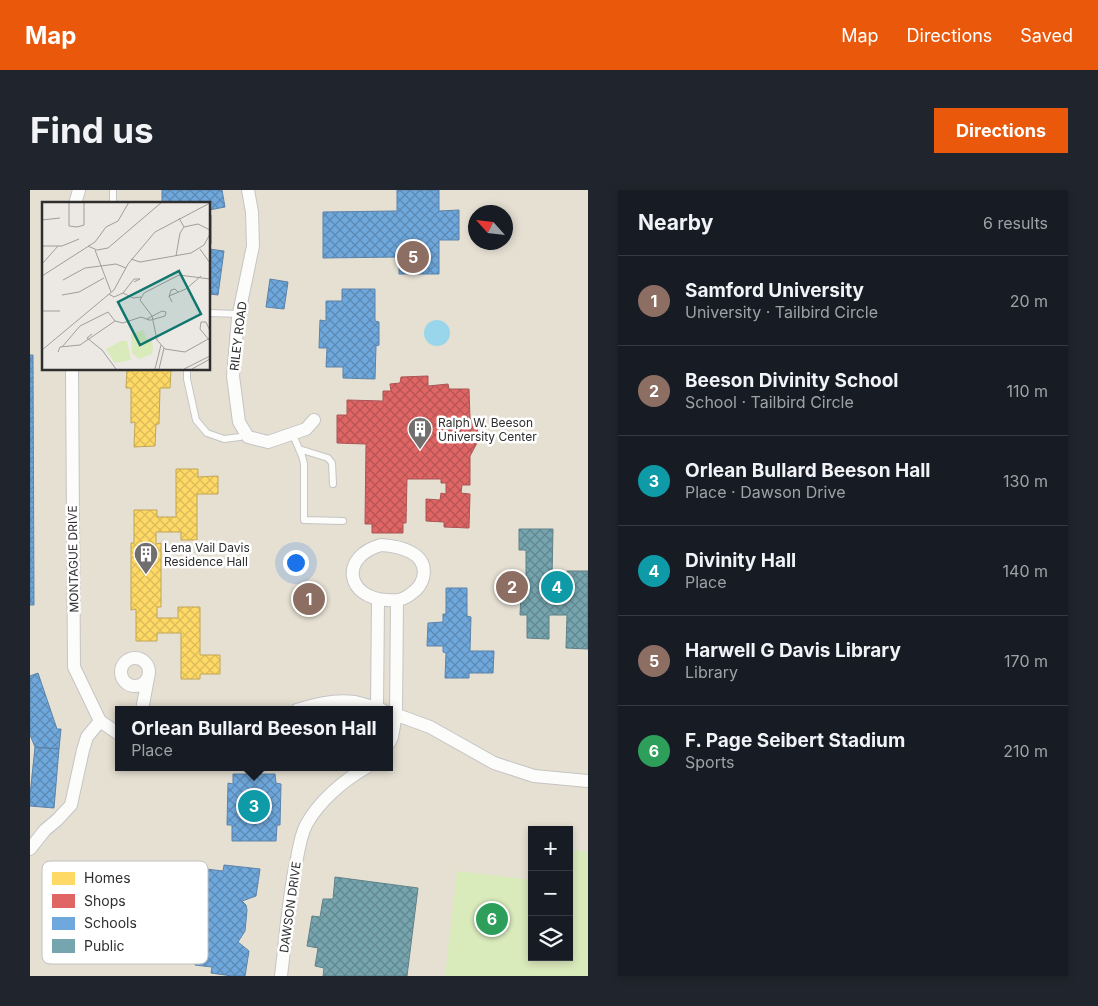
<!DOCTYPE html>
<meta charset="utf-8">
<style>
body{margin:0;font-family:Inter,sans-serif;background:#20242c;color:#f1f3f6}
.controls{position:absolute;right:15px;bottom:15px;display:grid;overflow:hidden;border-radius:0px;box-shadow:0 2px 8px #0003}
.controls button{width:45px;height:45px;display:grid;place-items:center;padding:0;border:0;border-bottom:1px solid #363941;background:#171b24;color:#f1f3f6;font:25px sans-serif}
.compass{position:absolute;left:438px;top:15px;width:45px;height:45px;border-radius:50%;background:#171b24;box-shadow:0 2px 8px #0003;rotate:297deg}
.you{position:absolute;left:265px;top:372px;width:18px;height:18px;margin:-12px;border:4px solid #fff;border-radius:50%;background:#1a73e8;box-shadow:0 0 0 8px #1a73e833}
.badge{display:grid;place-items:center;width:32px;height:32px;border-radius:50%;background:#ea580c;color:#fff;font-size:16px;font-weight:700}
.pin{position:absolute;translate:-50% -50%;border:2px solid #fff;box-shadow:0 1px 5px #0006}
.popup{position:absolute;left:85px;top:516px;width:278px;height:65px;box-sizing:border-box;display:grid;place-content:center;border-radius:0px;background:#171b24;filter:drop-shadow(0 1px 4px #0005);font-size:16px;white-space:nowrap;color:#9ea1a6}
.popup b{font-size:19px;color:#f1f3f6}
.popup::after{content:'';position:absolute;left:50%;top:100%;margin-left:-10px;border:10px solid transparent;border-top-color:#171b24}
.list{margin:0;padding:0;list-style:none}
h2{display:flex;justify-content:space-between;align-items:center;height:65px;margin:0;padding:0 20px;font-size:21px}
h2 small{font-size:16px;font-weight:400;color:#9ea1a6}
.list li{display:grid;grid-template-columns:32px 1fr auto;gap:15px;align-items:center;box-sizing:border-box;height:90px;padding:0 20px;border-top:1px solid #363941}
.list b{display:block;font-size:19px;white-space:nowrap}
.list p{margin:0;font-size:16px;white-space:nowrap;color:#9ea1a6}
.list em{font-size:16px;font-style:normal;color:#9ea1a6}
.icon{flex:none;width:28px;height:28px;fill:none;stroke:currentColor;stroke-width:2;stroke-linecap:round;stroke-linejoin:round}
.map{position:relative;flex:none;width:558px;height:786px;overflow:hidden;border-radius:0px}
header{display:flex;align-items:center;gap:30px;box-sizing:border-box;height:70px;padding:0 25px;background:#ea580c;color:#fff}
header strong{font-size:24px}
nav{display:flex;gap:28px;margin-inline-start:auto;font-size:18px}
.intro{display:flex;align-items:center;justify-content:space-between;box-sizing:border-box;height:120px;padding:0 30px}
h1{margin:0;font-size:35px}
.button{padding:12px 22px;border-radius:0px;background:#ea580c;color:#fff;font-size:18px;font-weight:700}
main{display:flex;gap:30px;padding:0 30px}
aside{flex:1;background:#171b24;border-radius:0px;box-shadow:0 2px 8px #0003}
.map>svg:first-child{display:block}
.education{fill:#e6e0d3;fill-rule:evenodd}
.pitch{fill:#d9eabb}
.water{fill:#99d6ec}
.homes{fill:url(#homes-cross-hatch);stroke:#c0a655}
.shops{fill:url(#shops-cross-hatch);stroke:#ab5555}
.schools{fill:url(#schools-cross-hatch);stroke:#5c83a8}
.public{fill:url(#public-cross-hatch);stroke:#608188}
.lines{fill:none;stroke-linecap:round;stroke-linejoin:round}
.lane-casing{stroke:#c5c4c5;stroke-width:8}
.street-casing{stroke:#c5c4c5;stroke-width:14}
.lane{stroke:#fcfcfb;stroke-width:6}
.street{stroke:#fcfcfb;stroke-width:12}
.labels{text-anchor:middle;dominant-baseline:central;stroke-width:5;stroke-linejoin:round;paint-order:stroke}
.street-label{font-size:12px;fill:#2e2e2e;stroke:#fff}
.poi-label{font-size:12px;fill:#2e2e2e;stroke:#fff;text-anchor:start}
.inset-road{fill:none;stroke:#a09e9b;stroke-width:1}
.view{fill:#0f766e;fill-opacity:0.15;stroke:#0f766e;stroke-width:2.5}
.inset-edge{fill:none;stroke:#2e2e2e;stroke-width:2.5}
.key{fill:#fff;stroke:#c0c0c0;stroke-width:1}
.key-label{font-size:14px;fill:#2e2e2e}
</style>
<header>
<strong>Map</strong>
<nav><a>Map</a><a>Directions</a><a>Saved</a></nav>
</header>
<div class="intro"><h1>Find us</h1><a class="button">Directions</a></div>
<main>
<div class="map">
<svg width="558" height="786" viewBox="0 0 558 786">
<defs>
<pattern id="homes-cross-hatch" width="8" height="8" patternUnits="userSpaceOnUse" patternTransform="scale(1.25)"><rect width="8" height="8" fill="#ffd966"/><path d="M0 0l8 8M0 8l8-8" fill="none" stroke="#dbbb59"/></pattern>
<pattern id="shops-cross-hatch" width="8" height="8" patternUnits="userSpaceOnUse" patternTransform="scale(1.25)"><rect width="8" height="8" fill="#e06666"/><path d="M0 0l8 8M0 8l8-8" fill="none" stroke="#b65454"/></pattern>
<pattern id="schools-cross-hatch" width="8" height="8" patternUnits="userSpaceOnUse" patternTransform="scale(1.25)"><rect width="8" height="8" fill="#6fa8dc"/><path d="M0 0l8 8M0 8l8-8" fill="none" stroke="#5c89b3"/></pattern>
<pattern id="public-cross-hatch" width="8" height="8" patternUnits="userSpaceOnUse" patternTransform="scale(1.25)"><rect width="8" height="8" fill="#76a5af"/><path d="M0 0l8 8M0 8l8-8" fill="none" stroke="#61878f"/></pattern>
</defs>
<rect width="100%" height="100%" fill="#ece8e4"/>
<!-- education -->
<path class="education" d="M0,0H558V786H0ZM14,14H179V179H14ZM446,22H476V52H446ZM89,520H359V577H89ZM502,640H539V767H502Z"/>
<!-- pitch -->
<path class="pitch" d="M539,660L558,662V786H415L427,681L502,690V767H539Z"/>
<!-- water -->
<path class="water" d="M394 143a13 13 0 1 1 26 0a13 13 0 1 1-26 0Z"/>
<!-- homes -->
<path class="homes" d="M97,179H141L140,198H130L129,234H126L125,256L104,257L105,232L101,233V198H96Z
M146,279H168V287L188,286V304H167V350H151V342H126V354L131,353V417H127V428H148V417H170V465H190V484H170V489H151V443H127V451H106V419L101,420V353H104V320H127V327H146Z"/>
<!-- shops -->
<path class="shops" d="M398,186V196L418,194L419,199H439L440,228L447,237L448,244L447,253L440,266V295H432L431,303L440,304L439,338L414,337V332L396,331V309L410,310L411,303L416,304V293H411V289H377L376,333H373V343H342V334H335L336,254L307,253V225H317V210L353,211V201H361L360,194L370,193L371,187Z"/>
<!-- schools -->
<path class="schools" d="M132,0H192L195,17L179,20V14H132Z
M367,0H409V21L429,20V50H409V84H369V67L293,68V22L367,21Z
M179,25H181V54H179Z
M179,59L194,61L188,105L179,104Z
M240,89L258,92L254,119L236,117Z
M312,99H345V131L349,132V155L346,156L345,189L313,188V177H296L297,158H289L290,130L296,131V111H312Z
M0,165H3L4,415H0Z
M416,398H437V426L441,427L440,461H464L463,483H439V488H415L416,463L413,462V456H397L398,433L413,432V424H416Z
M8,483L27,539H31L29,559L5,557L0,545V486Z
M5,557L29,559L24,618L0,616V605Z
M203,584H245L246,593L251,594L250,635H247L246,651H202V635H197L198,593L203,594Z
M194,675L230,679L226,706L212,711L216,715L217,720L215,741L208,752L219,761L215,786H202L181,783L182,777L165,775L170,736L162,735L164,717L171,718L176,679L193,681Z"/>
<!-- public -->
<path class="public" d="M489,339H523L522,388H537V381H558V459L536,458L537,425H519V449L497,448V425H490L491,405H496V360H489Z
M305,687L388,698L377,786H293L294,778L285,776L288,758L277,756L282,726L290,727L293,709H303Z"/>
<g class="lines">
<defs>
<path id="lane" d="M83,0V14
M179,123L209,124
M157,179V189L166,230L177,243L194,249L210,247L217,244
M263,245L272,266L274,274V330L313,331
M269,259L298,268L302,273L303,294"/>
<path id="street" d="M218,0L222,22L223,56L208,128L203,186L209,232L218,247L238,252L276,239L284,230
M45,14L49,0
M42,179L44,477L70,531L89,544
M351,355C370,356 399,363 393,388C391,395 388,399 382,403C374,410 367,411 357,410C316,408 309,367 351,355Z
M91 482a14 14 0 1 1 28 0a14 14 0 1 1-28 0Z
M112,520L118,488
M267,520C285,514 306,509 325,512C334,514 343,517 352,520
M347,520L348,410
M359,522L400,537L464,573L504,586L558,591
M359,553L362,547L366,524L367,411
M0,659L15,640L27,630L41,615L53,560L57,547L70,531
M251,786C256,746 258,707 267,668C269,657 271,645 276,635C289,611 314,590 337,577"/>
</defs>
<!-- lane casing -->
<use href="#lane" class="lane-casing"/>
<!-- street casing -->
<use href="#street" class="street-casing"/>
<!-- lane -->
<use href="#lane" class="lane"/>
<!-- street -->
<use href="#street" class="street"/>
</g>
<!-- icons -->
<defs>
<symbol id="building-pin" viewBox="-11 -11 22 30"><path d="M0 17L-7.5 6A9.5 9.5 0 1 1 7.5 6Z" fill="#706f6e" stroke="#fff"/><path d="M-4-6H4V6H1V3H-1V6H-4ZM-2.5-4.3h1.7v1.8h-1.7ZM.8-4.3h1.7v1.8H.8ZM-2.5-1h1.7V.8h-1.7ZM.8-1h1.7V.8H.8Z" fill="#fff"/></symbol>
</defs>
<g fill-rule="evenodd">
<use href="#building-pin" x="376" y="225" width="28" height="38"/>
<use href="#building-pin" x="102" y="350" width="28" height="38"/>
</g>
<g class="labels">
<!-- street labels -->
<g class="street-label">
<text transform="translate(208 146) rotate(-83)">RILEY ROAD</text>
<text transform="translate(43 369) rotate(-91)">MONTAGUE DRIVE</text>
<text transform="translate(260 717) rotate(-82)">DAWSON DRIVE</text>
</g>
<!-- poi labels -->
<g class="poi-label">
<text x="408" y="232">Ralph W. Beeson<tspan x="408" dy="14">University Center</tspan></text>
<text x="134" y="357">Lena Vail Davis<tspan x="134" dy="14">Residence Hall</tspan></text>
</g>
</g>
<!-- overview -->
<g transform="translate(12 12)">
<rect width="168" height="168" fill="#ece8e4"/>
<path d="M101,128L104,136L110,139L111,147L110,152L97,157L90,151L89,133ZM79,139H85L89,158L73,161L64,147Z" fill="#d9eabb"/>
<path class="inset-road" d="M27,0V24L35,25L42,23V0M137,16L142,25L156,22L168,28M0,18L18,16M0,44H20L37,37M46,44L55,48L66,46L120,0M158,47L168,61M53,48L69,90M134,54L138,31L142,25M89,57L98,60L149,51L162,43L168,32M0,62L16,44M0,74L53,40L64,25L76,19L87,0M168,77L137,73L102,91L98,98L110,114L115,138L123,147L143,150L168,136M21,78L43,66L74,62L84,66M81,91L91,96L99,95M67,92L72,95L81,91L92,77H98L92,80M20,93L37,90L62,76M127,95L129,88L133,87L136,90M130,100L127,94L144,87L159,74M0,109H18M73,119L81,121L99,115L107,118H109L123,114L124,110L120,109L105,117M168,129L164,120H159L158,127L168,139M50,132L45,136L60,148L74,167M20,145L38,124L66,110L73,119M0,148L72,88L86,62L113,30L168,1M16,150L18,145L38,143L73,119M113,167L119,143M117,167L122,146M142,167L168,154M150,167L168,157"/>
<path class="view" d="M137,69L159,112L98,143L76,100Z"/>
<rect width="168" height="168" class="inset-edge"/>
</g>
<!-- legend -->
<rect x="12" y="671" width="166" height="103" rx="8" class="key"/>
<rect x="22" y="682" width="23" height="13" fill="#ffd966"/>
<rect x="22" y="704" width="23" height="14" fill="#e06666"/>
<rect x="22" y="727" width="23" height="13" fill="#6fa8dc"/>
<rect x="22" y="749" width="23" height="14" fill="#76a5af"/>
<g class="key-label">
<text x="54" y="693">Homes</text>
<text x="54" y="716">Shops</text>
<text x="54" y="738">Schools</text>
<text x="54" y="761">Public</text>
</g>
</svg>
<div class="controls">
<button>+</button>
<button>−</button>
<button><svg class="icon" aria-label="layers" viewBox="0 0 24 24"><path d="M12 4l9 5-9 5-9-5zM3 14l9 5 9-5"/></svg></button>
</div>
<svg class="compass" viewBox="-18 -18 36 36"><path d="M0-13l5 13h-10z" fill="#e53935"/><path d="M0 13l5-13h-10z" fill="#9ea1a6"/></svg>
<div class="you"></div>
<div class="pin badge" style="left:279px;top:409px;background:#8d6e63">1</div>
<div class="pin badge" style="left:482px;top:397px;background:#8d6e63">2</div>
<div class="pin badge" style="left:224px;top:616px;background:#0f9aa8">3</div>
<div class="popup"><b>Orlean Bullard Beeson Hall</b>Place</div>
<div class="pin badge" style="left:527px;top:397px;background:#0f9aa8">4</div>
<div class="pin badge" style="left:383px;top:67px;background:#8d6e63">5</div>
<div class="pin badge" style="left:462px;top:729px;background:#2e9e5b">6</div>
</div>
<aside>
<h2>Nearby<small>6 results</small></h2>
<ul class="list">
<li><span class="badge" style="background:#8d6e63">1</span><div><b>Samford University</b><p>University · Tailbird Circle</p></div><em>20 m</em></li>
<li><span class="badge" style="background:#8d6e63">2</span><div><b>Beeson Divinity School</b><p>School · Tailbird Circle</p></div><em>110 m</em></li>
<li><span class="badge" style="background:#0f9aa8">3</span><div><b>Orlean Bullard Beeson Hall</b><p>Place · Dawson Drive</p></div><em>130 m</em></li>
<li><span class="badge" style="background:#0f9aa8">4</span><div><b>Divinity Hall</b><p>Place</p></div><em>140 m</em></li>
<li><span class="badge" style="background:#8d6e63">5</span><div><b>Harwell G Davis Library</b><p>Library</p></div><em>170 m</em></li>
<li><span class="badge" style="background:#2e9e5b">6</span><div><b>F. Page Seibert Stadium</b><p>Sports</p></div><em>210 m</em></li>
</ul>
</aside>
</main>
